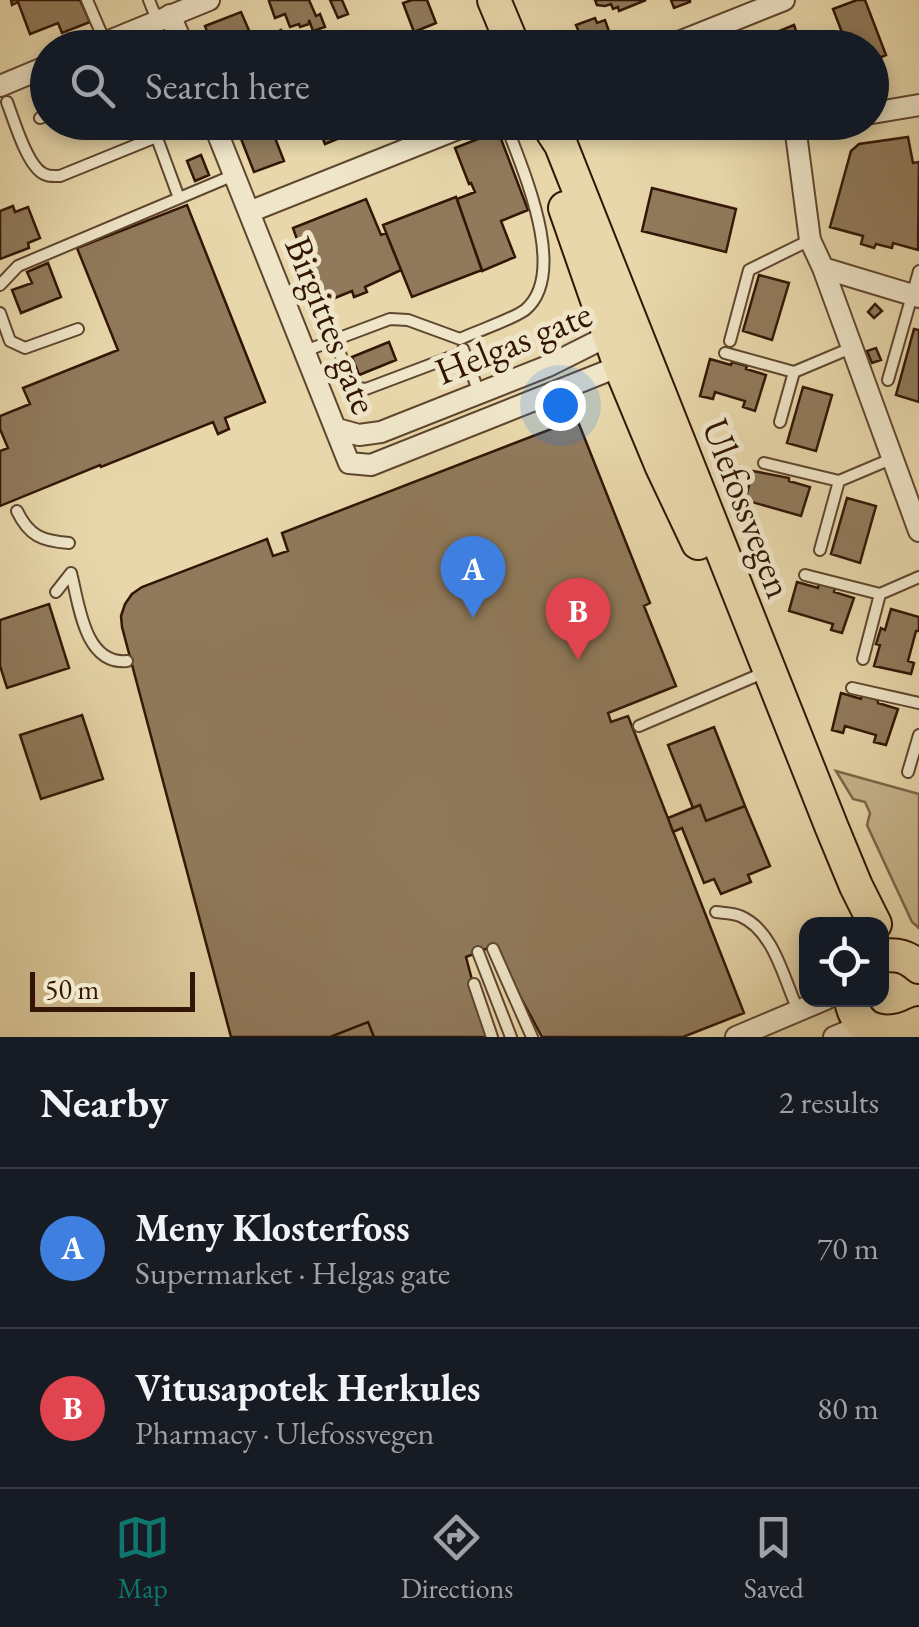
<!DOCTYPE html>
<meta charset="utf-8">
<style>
body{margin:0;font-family:"EB Garamond",serif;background:#20242c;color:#f1f3f6}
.controls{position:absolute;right:30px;bottom:30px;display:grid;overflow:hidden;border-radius:20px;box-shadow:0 5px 15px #0003}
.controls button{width:90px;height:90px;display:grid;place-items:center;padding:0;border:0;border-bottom:2px solid #363941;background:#171b24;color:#f1f3f6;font:50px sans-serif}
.scale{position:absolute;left:30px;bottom:25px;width:165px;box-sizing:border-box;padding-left:10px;border:5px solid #321505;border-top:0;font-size:28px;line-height:35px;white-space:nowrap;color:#321505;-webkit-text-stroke:8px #efe5c8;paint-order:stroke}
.you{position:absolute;left:560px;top:405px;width:35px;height:35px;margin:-25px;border:8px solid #fff;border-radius:50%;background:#1a73e8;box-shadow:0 0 0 15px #1a73e833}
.badge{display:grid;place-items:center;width:65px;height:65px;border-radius:50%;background:#0f766e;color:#fff;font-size:32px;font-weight:700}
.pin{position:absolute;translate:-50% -82px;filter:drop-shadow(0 2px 5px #0008)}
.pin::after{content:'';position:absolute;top:52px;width:35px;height:30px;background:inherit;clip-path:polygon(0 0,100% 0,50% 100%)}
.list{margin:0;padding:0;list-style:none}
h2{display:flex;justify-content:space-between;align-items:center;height:130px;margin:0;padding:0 40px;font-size:42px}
h2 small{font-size:32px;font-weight:400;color:#9ea1a6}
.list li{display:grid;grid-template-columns:65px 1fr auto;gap:30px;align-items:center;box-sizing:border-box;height:160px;padding:0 40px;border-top:2px solid #363941}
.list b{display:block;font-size:38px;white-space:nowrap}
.list p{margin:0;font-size:32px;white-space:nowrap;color:#9ea1a6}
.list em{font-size:32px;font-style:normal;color:#9ea1a6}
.icon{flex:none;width:55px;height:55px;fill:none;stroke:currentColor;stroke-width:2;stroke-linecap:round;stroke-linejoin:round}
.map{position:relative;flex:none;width:919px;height:1037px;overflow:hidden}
.search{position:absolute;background:#171b24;box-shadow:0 5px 15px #0003;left:30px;right:30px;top:30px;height:110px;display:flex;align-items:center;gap:25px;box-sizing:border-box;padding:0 35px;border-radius:55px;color:#9ea1a6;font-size:38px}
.sheet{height:450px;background:#171b24}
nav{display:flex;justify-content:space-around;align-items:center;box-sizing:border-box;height:140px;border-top:2px solid #363941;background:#171b24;font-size:28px;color:#9ea1a6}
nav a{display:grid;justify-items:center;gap:5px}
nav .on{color:#0f766e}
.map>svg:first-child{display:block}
.green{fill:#c8b68e;stroke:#7d664a;stroke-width:2.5}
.building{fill:#907a5b;stroke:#321505;stroke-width:2.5}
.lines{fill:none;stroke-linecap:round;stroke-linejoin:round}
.lane-casing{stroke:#5f462e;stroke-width:14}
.street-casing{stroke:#5f462e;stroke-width:24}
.primary-casing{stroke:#321505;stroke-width:36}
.lane{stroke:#efe5c8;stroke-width:10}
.street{stroke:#efe5c8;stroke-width:20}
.primary{stroke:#e7d7aa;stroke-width:32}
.labels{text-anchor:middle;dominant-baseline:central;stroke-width:10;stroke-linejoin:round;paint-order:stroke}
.street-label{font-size:38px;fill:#321505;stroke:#efe5c8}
</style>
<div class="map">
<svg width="919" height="1037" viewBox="0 0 919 1037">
<rect width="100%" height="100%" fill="#e7d7aa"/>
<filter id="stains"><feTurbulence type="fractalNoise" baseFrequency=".002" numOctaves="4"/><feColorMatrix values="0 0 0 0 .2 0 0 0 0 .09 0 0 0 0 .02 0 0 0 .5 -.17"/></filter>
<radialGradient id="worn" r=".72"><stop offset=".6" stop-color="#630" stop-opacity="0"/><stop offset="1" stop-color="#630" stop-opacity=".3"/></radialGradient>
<!-- green -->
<path class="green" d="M836,771L919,794V928L912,922L867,825L870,813L865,802L853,799Z"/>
<!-- building -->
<path class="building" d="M11,0H80L90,22L62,33L58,23L30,34L18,2L12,5Z
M271,0H309L316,16L320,14L325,27L313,31L309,20V24L300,27L299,24L290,27L285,14L275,18L269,1Z
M330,0H342L348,14L338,18Z
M412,0H427L436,23L414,32L403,3Z
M595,0H646L619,11L618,7L613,9L611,4L605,6L597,5Z
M671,0H690V2L674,8Z
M857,0H865L886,55L872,61V48H848L833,9Z
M241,12L254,42L239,48H218L216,41L211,43L205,26Z
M595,18L597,23L605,20L611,37L585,47L576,25Z
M794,25L802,48H738Z
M281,30L287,45L278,48L273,34Z
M316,122H350L352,133L325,144Z
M254,125L257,131L265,128L266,132L272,130L284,161L254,172L238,131Z
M498,131L528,210L501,221L515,257L482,271L457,199L475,192L471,183L469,184L455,148Z
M908,137L913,163L919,162L918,250L893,243L892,248L876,244L874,248L861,244L863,236L830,227L851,151L859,144Z
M201,155L209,175L195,181L187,161Z
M652,188L736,209L726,252L642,231Z
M456,197L482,270L412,297L383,225Z
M366,199L381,235L386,233L401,270L365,287L367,292L354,297L352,291L320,304L293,228Z
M187,205L265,402L225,418L229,429L218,434L213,422L101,467L100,465L0,506V451L8,448L0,429V416L30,404L23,388L118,350L77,248Z
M13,206L15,212L28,207L40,238L28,243L29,248L0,259V211Z
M48,263L61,297L21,313L12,290L32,283L27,272Z
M759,275L789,283L772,340L743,331Z
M875,304L882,311L874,318L868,312Z
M914,329L919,330V402L896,395Z
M389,342L396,360L359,375L352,357Z
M876,348L881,360L872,363L867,351Z
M710,359L731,365L732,362L747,366L746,369L766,375L755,411L743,407L745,401L715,392L713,399L700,396Z
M803,387L832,395L816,451L787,443Z
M577,419L650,603L644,606L676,686L608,713L611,722L628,716L744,1013L683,1037H542L493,946L466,957L487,1037H374L368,1022L330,1037H231L122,627L121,616L125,604L132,594L142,587L267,539L273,556L288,551L282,533Z
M753,471L789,478V481L810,487L801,516L745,500Z
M847,498L876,506L860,563L831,554Z
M797,582L818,588L819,584L835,588L834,592L854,598L842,633L831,630L833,624L789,611Z
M49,604L69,668L7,688L0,666V620Z
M891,609L919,617V631H916L908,661L914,663L911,674L874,666L880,645L876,644L881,628L885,630Z
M841,693L861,699L862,695L878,700V703L898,709L886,745L874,742L876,735L845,726L843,733L832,730Z
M82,715L103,779L41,799L20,735Z
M714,727L745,806L706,821L700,805L693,808L668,745Z
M700,805L706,821L745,806L770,866L748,875L751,882L721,894L714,879L704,883L682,828L673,832L668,818Z
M368,1022L374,1037H330Z"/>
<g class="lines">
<defs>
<path id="lane" d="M87,0L105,42
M149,0L157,20
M7,102C14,120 27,166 44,174C50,177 53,176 60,176L156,137
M40,118L48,115
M151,122L179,198
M0,285L18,266L234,175
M0,313L10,341L25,348L78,329
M335,339L348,376L358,388L366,389L464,352
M730,341L749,270L810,240
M463,349L479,393
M305,351L390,319L408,320L460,339C477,331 511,320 525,310C570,273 521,166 505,122
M725,353L794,372L851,348
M888,380L919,271
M780,422L794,372
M764,463L839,481L891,459
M17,511C29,536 42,541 69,543
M820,550L839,481
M71,573C79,603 84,665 127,661
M805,575L880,594L919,577
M56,592L71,573
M863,659L880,594
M852,688L919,703
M639,726L756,676
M908,772L919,735
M716,912C723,913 733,913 740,916C774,930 784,980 798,1010
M493,949L532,1037
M478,952L511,1037
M474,984L492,1037"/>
<path id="street" d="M170,15L184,48
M92,48L209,0
M664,48L784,0
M0,86L48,66
M872,113L919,105
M213,122L349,463L371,465L620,366L626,356
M727,122C757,127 787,128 817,122
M795,126L810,240L823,268L919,531
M249,212L475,122
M823,268L919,297
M337,429L359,435L381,432L548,366L608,336L621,337
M736,1037L826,999
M834,1037L863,1025"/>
<path id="primary" d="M494,0L514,48
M546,122L561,145L832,828L856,886L875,924
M565,208L620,366L662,467L698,543
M882,956C897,954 907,956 919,967
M851,999C855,1036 892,1037 919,1023"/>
</defs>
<!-- lane casing -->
<use href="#lane" class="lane-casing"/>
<!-- street casing -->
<use href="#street" class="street-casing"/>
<!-- primary casing -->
<use href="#primary" class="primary-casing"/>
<!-- lane -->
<use href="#lane" class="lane"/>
<!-- street -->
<use href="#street" class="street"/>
<!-- primary -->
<use href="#primary" class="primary"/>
</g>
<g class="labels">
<!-- street labels -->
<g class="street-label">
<text transform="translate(332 325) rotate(68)">Birgittes gate</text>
<text transform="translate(513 342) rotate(-22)">Helgas gate</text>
<text transform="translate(748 508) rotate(69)">Ulefossvegen</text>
</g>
</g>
<rect width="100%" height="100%" filter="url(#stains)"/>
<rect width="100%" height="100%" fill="url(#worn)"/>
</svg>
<div class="controls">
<button><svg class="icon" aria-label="locate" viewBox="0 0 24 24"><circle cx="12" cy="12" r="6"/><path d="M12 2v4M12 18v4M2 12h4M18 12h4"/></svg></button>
</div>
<div class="scale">50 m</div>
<div class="you"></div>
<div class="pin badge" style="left:473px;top:618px;background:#3f7fe0">A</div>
<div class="pin badge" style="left:578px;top:660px;background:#e0444e">B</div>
<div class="search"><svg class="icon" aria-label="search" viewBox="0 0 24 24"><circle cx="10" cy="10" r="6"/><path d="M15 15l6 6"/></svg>Search here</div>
</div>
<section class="sheet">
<h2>Nearby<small>2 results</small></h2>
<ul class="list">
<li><span class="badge" style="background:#3f7fe0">A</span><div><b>Meny Klosterfoss</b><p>Supermarket · Helgas gate</p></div><em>70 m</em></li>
<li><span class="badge" style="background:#e0444e">B</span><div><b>Vitusapotek Herkules</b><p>Pharmacy · Ulefossvegen</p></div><em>80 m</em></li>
</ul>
</section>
<nav>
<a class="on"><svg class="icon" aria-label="map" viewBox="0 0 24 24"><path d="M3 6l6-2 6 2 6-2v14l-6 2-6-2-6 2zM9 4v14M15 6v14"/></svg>Map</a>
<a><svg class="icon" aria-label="directions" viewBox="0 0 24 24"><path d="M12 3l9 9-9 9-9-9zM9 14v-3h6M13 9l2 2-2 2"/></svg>Directions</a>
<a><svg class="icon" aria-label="saved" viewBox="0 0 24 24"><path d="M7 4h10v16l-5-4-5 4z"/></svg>Saved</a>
</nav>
